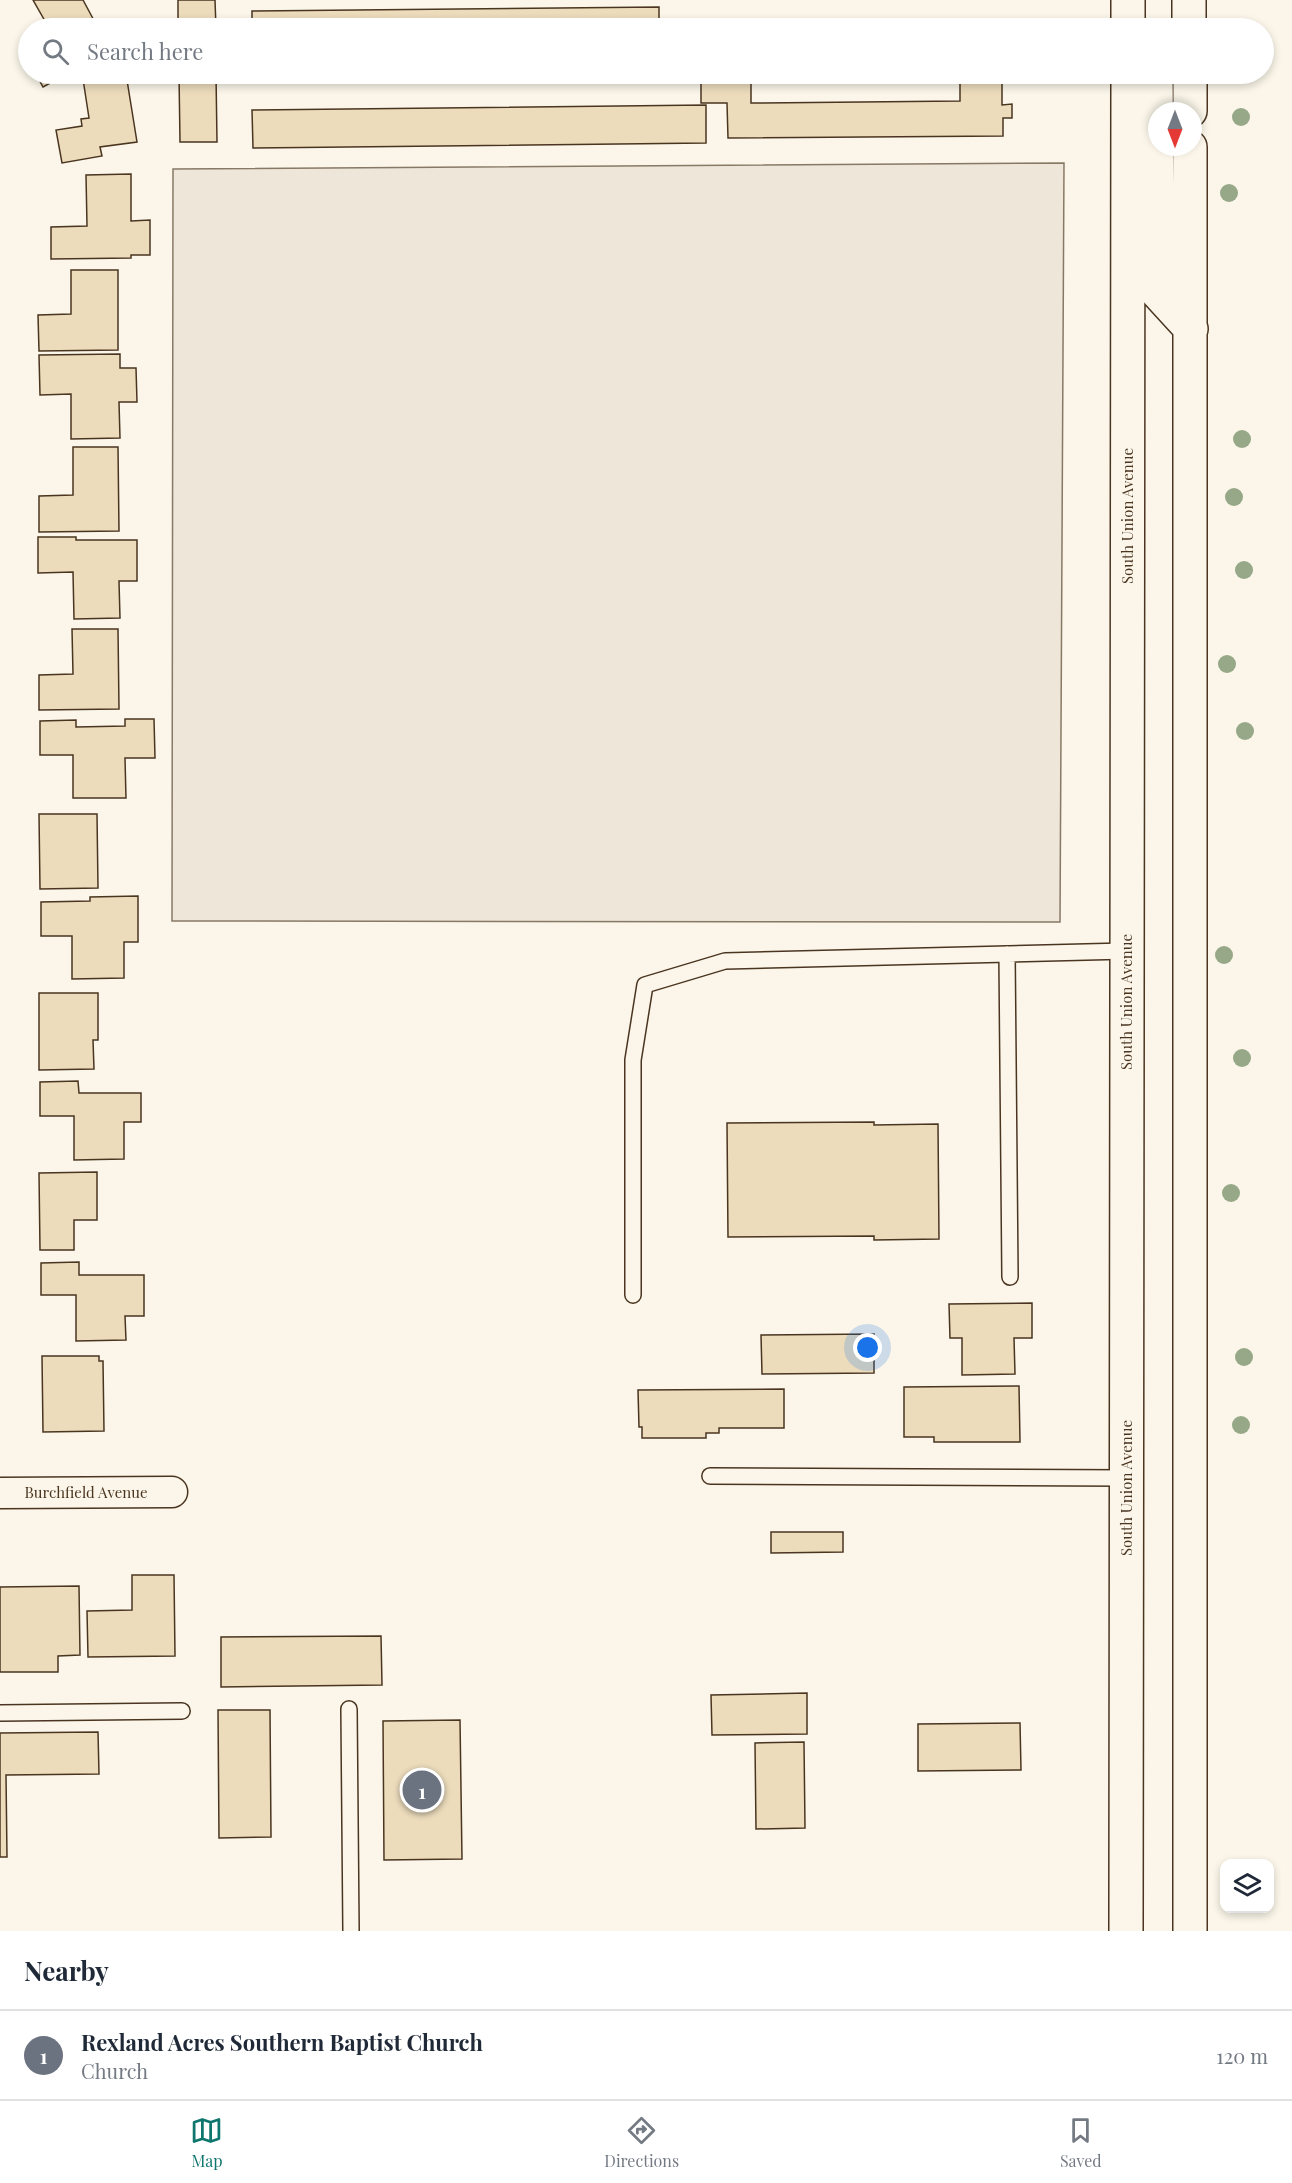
<!DOCTYPE html>
<style>
body{margin:0;font-family:"Playfair Display",serif;background:#f2f2f3;color:#1f2937}
.controls{position:absolute;right:18px;bottom:18px;display:grid;overflow:hidden;border-radius:12px;box-shadow:0 3px 9px #0003}
.controls button{width:54px;height:54px;display:grid;place-items:center;padding:0;border:0;border-bottom:2px solid #e0e1e3;background:#fff;color:#1f2937;font:30px sans-serif}
.compass{position:absolute;left:1148px;top:102px;width:54px;height:54px;border-radius:50%;background:#fff;box-shadow:0 3px 9px #0003;rotate:180deg}
.you{position:absolute;left:868px;top:1348px;width:21px;height:21px;margin:-15px;border:4px solid #fff;border-radius:50%;background:#1a73e8;box-shadow:0 0 0 9px #1a73e833}
.badge{display:grid;place-items:center;width:39px;height:39px;border-radius:50%;background:#0f766e;color:#fff;font-size:20px;font-weight:700}
.pin{position:absolute;translate:-50% -50%;border:3px solid #fff;box-shadow:0 2px 6px #0006}
.list{margin:0;padding:0;list-style:none}
h2{display:flex;justify-content:space-between;align-items:center;height:78px;margin:0;padding:0 24px;font-size:26px}
h2 small{font-size:20px;font-weight:400;color:#747a83}
.list li{display:grid;grid-template-columns:39px 1fr auto;gap:18px;align-items:center;box-sizing:border-box;height:90px;padding:0 24px;border-top:2px solid #e0e1e3}
.list b{display:block;font-size:22px;white-space:nowrap}
.list p{margin:0;font-size:20px;white-space:nowrap;color:#747a83}
.list em{font-size:20px;font-style:normal;color:#747a83}
.icon{flex:none;width:33px;height:33px;fill:none;stroke:currentColor;stroke-width:2;stroke-linecap:round;stroke-linejoin:round}
.map{position:relative;flex:none;width:1292px;height:1931px;overflow:hidden}
.search{position:absolute;background:#fff;box-shadow:0 3px 9px #0003;left:18px;right:18px;top:18px;height:66px;display:flex;align-items:center;gap:15px;box-sizing:border-box;padding:0 21px;border-radius:33px;color:#747a83;font-size:22px}
.sheet{height:168px;background:#fff}
nav{display:flex;justify-content:space-around;align-items:center;box-sizing:border-box;height:84px;border-top:2px solid #e0e1e3;background:#fff;font-size:16px;color:#747a83}
nav a{display:grid;justify-items:center;gap:3px}
nav .on{color:#0f766e}
.map>svg:first-child{display:block}
.green{fill:#ede6d9;stroke:#887966;stroke-width:1.5}
.building{fill:#ecdcbc;stroke:#4a3520;stroke-width:1.5}
.lines{fill:none;stroke-linecap:round;stroke-linejoin:round}
.service-casing{stroke:#4a3520;stroke-width:18}
.minor-casing{stroke:#4a3520;stroke-width:33}
.primary-casing{stroke:#4a3520;stroke-width:36}
.service{stroke:#fbf6e9;stroke-width:15}
.minor{stroke:#fbf6e9;stroke-width:30}
.primary{stroke:#fbf6e9;stroke-width:33}
.tree{fill:#96a887}
.labels{text-anchor:middle;dominant-baseline:central;stroke-width:4.5;stroke-linejoin:round;paint-order:stroke}
.street-label{font-size:15px;fill:#4a3520;stroke:#fbf6e9}
</style>
<div class="map">
<svg width="1292" height="1931" viewBox="0 0 1292 1931">
<rect width="100%" height="100%" fill="#fbf6e9"/>
<!-- green -->
<path class="green" d="M1064,163L1060,922L172,921L173,169Z"/>
<!-- building -->
<path class="building" d="M33,0H83L98,28H49Z
M178,0H215L216,28H178Z
M659,7V28H252V11Z
M36,74H67L43,87Z
M119,74H126L137,142L100,147L102,156L62,163L56,130L82,126L81,119L89,118L83,79Z
M179,74H216L217,142H180Z
M253,74H660L253,78Z
M701,74H751V103L960,101V80L978,79V74H994V78L1002,77V105L1012,104V118H1003V136L728,138L727,103H701Z
M706,105V143L253,148L252,110Z
M131,174V221L150,220V255H131V258L51,259V227L87,226L86,175Z
M71,270H118V350L39,351L38,315L71,314Z
M120,354V368H136L137,402H119L120,438L71,439V394L40,395L39,355Z
M73,447H118L119,531L39,532V496L73,495Z
M38,537H76V540H137V581H119L120,618L74,619L73,572L38,573Z
M72,629H118L119,709L39,710V675L73,674Z
M125,719H154L155,758H125L126,798H73V755H40V721L76,720V727L125,726Z
M39,814H97L98,888L40,889Z
M138,896V942H124V978L72,979V936H41V902L90,901V897Z
M39,993H98V1040H93L94,1069L39,1070Z
M78,1081L79,1093H141V1122H124V1159L74,1160V1116H40V1082Z
M874,1122V1125L938,1124L939,1239L874,1240V1236L728,1237L727,1123Z
M97,1172V1220H74V1250H40L39,1173Z
M79,1262V1275H144V1316H125L126,1340L76,1341V1295H41V1263Z
M1032,1303V1338H1014L1015,1374L962,1375V1338H950L949,1304Z
M874,1334V1373L762,1374L761,1335Z
M42,1356H99V1361H103L104,1431L43,1432Z
M1019,1386L1020,1442H934V1437H904V1387Z
M784,1389V1428H719V1433H706V1438H642V1427H639L638,1390Z
M771,1532H843V1552L771,1553Z
M132,1575H174L175,1656L88,1657L87,1611L132,1610Z
M79,1586L80,1655L58,1656V1672H0V1587Z
M381,1636L382,1685L221,1687V1637Z
M807,1693V1734L712,1735L711,1695Z
M218,1710H270L271,1837L219,1838Z
M460,1720L462,1859L384,1860L383,1721Z
M1020,1723L1021,1770L918,1771V1724Z
M98,1732L99,1774L6,1775L7,1857H0V1733Z
M804,1742L805,1828L756,1829L755,1743Z"/>
<g class="lines">
<defs>
<path id="service" d="M1007,954L1010,1277
M633,1295V1060L645,985L725,961L1126,951
M710,1476L1125,1478
M349,1709L351,1931
M0,1713L182,1711"/>
<path id="minor" d="M0,1493L172,1492"/>
<path id="primary" d="M1128,0V28
M1189,0V28
M1156,74L1158,293L1191,329
M1190,74V111
M1190,147V1931
M1126,1931L1128,74"/>
</defs>
<!-- service casing -->
<use href="#service" class="service-casing"/>
<!-- minor casing -->
<use href="#minor" class="minor-casing"/>
<!-- primary casing -->
<use href="#primary" class="primary-casing"/>
<!-- service -->
<use href="#service" class="service"/>
<!-- minor -->
<use href="#minor" class="minor"/>
<!-- primary -->
<use href="#primary" class="primary"/>
</g>
<!-- trees -->
<g class="tree">
<circle cx="1241" cy="117" r="9"/>
<circle cx="1229" cy="193" r="9"/>
<circle cx="1242" cy="439" r="9"/>
<circle cx="1234" cy="497" r="9"/>
<circle cx="1244" cy="570" r="9"/>
<circle cx="1227" cy="664" r="9"/>
<circle cx="1245" cy="731" r="9"/>
<circle cx="1224" cy="955" r="9"/>
<circle cx="1242" cy="1058" r="9"/>
<circle cx="1231" cy="1193" r="9"/>
<circle cx="1244" cy="1357" r="9"/>
<circle cx="1241" cy="1425" r="9"/>
</g>
<g class="labels">
<!-- street labels -->
<g class="street-label">
<text transform="translate(1127 516) rotate(-90)">South Union Avenue</text>
<text transform="translate(1126 1002) rotate(-90)">South Union Avenue</text>
<text transform="translate(1126 1488) rotate(-90)">South Union Avenue</text>
<text x="86" y="1492">Burchfield Avenue</text>
</g>
</g>
</svg>
<div class="controls">
<button><svg class="icon" aria-label="layers" viewBox="0 0 24 24"><path d="M12 4l9 5-9 5-9-5zM3 14l9 5 9-5"/></svg></button>
</div>
<svg class="compass" viewBox="-18 -18 36 36"><path d="M0-13l5 13h-10z" fill="#e53935"/><path d="M0 13l5-13h-10z" fill="#747a83"/></svg>
<div class="you"></div>
<div class="pin badge" style="left:422px;top:1790px;background:#6b7280">1</div>
<div class="search"><svg class="icon" aria-label="search" viewBox="0 0 24 24"><circle cx="10" cy="10" r="6"/><path d="M15 15l6 6"/></svg>Search here</div>
</div>
<section class="sheet">
<h2>Nearby<small></small></h2>
<ul class="list">
<li><span class="badge" style="background:#6b7280">1</span><div><b>Rexland Acres Southern Baptist Church</b><p>Church</p></div><em>120 m</em></li>
</ul>
</section>
<nav>
<a class="on"><svg class="icon" aria-label="map" viewBox="0 0 24 24"><path d="M3 6l6-2 6 2 6-2v14l-6 2-6-2-6 2zM9 4v14M15 6v14"/></svg>Map</a>
<a><svg class="icon" aria-label="directions" viewBox="0 0 24 24"><path d="M12 3l9 9-9 9-9-9zM9 14v-3h6M13 9l2 2-2 2"/></svg>Directions</a>
<a><svg class="icon" aria-label="saved" viewBox="0 0 24 24"><path d="M7 4h10v16l-5-4-5 4z"/></svg>Saved</a>
</nav>
